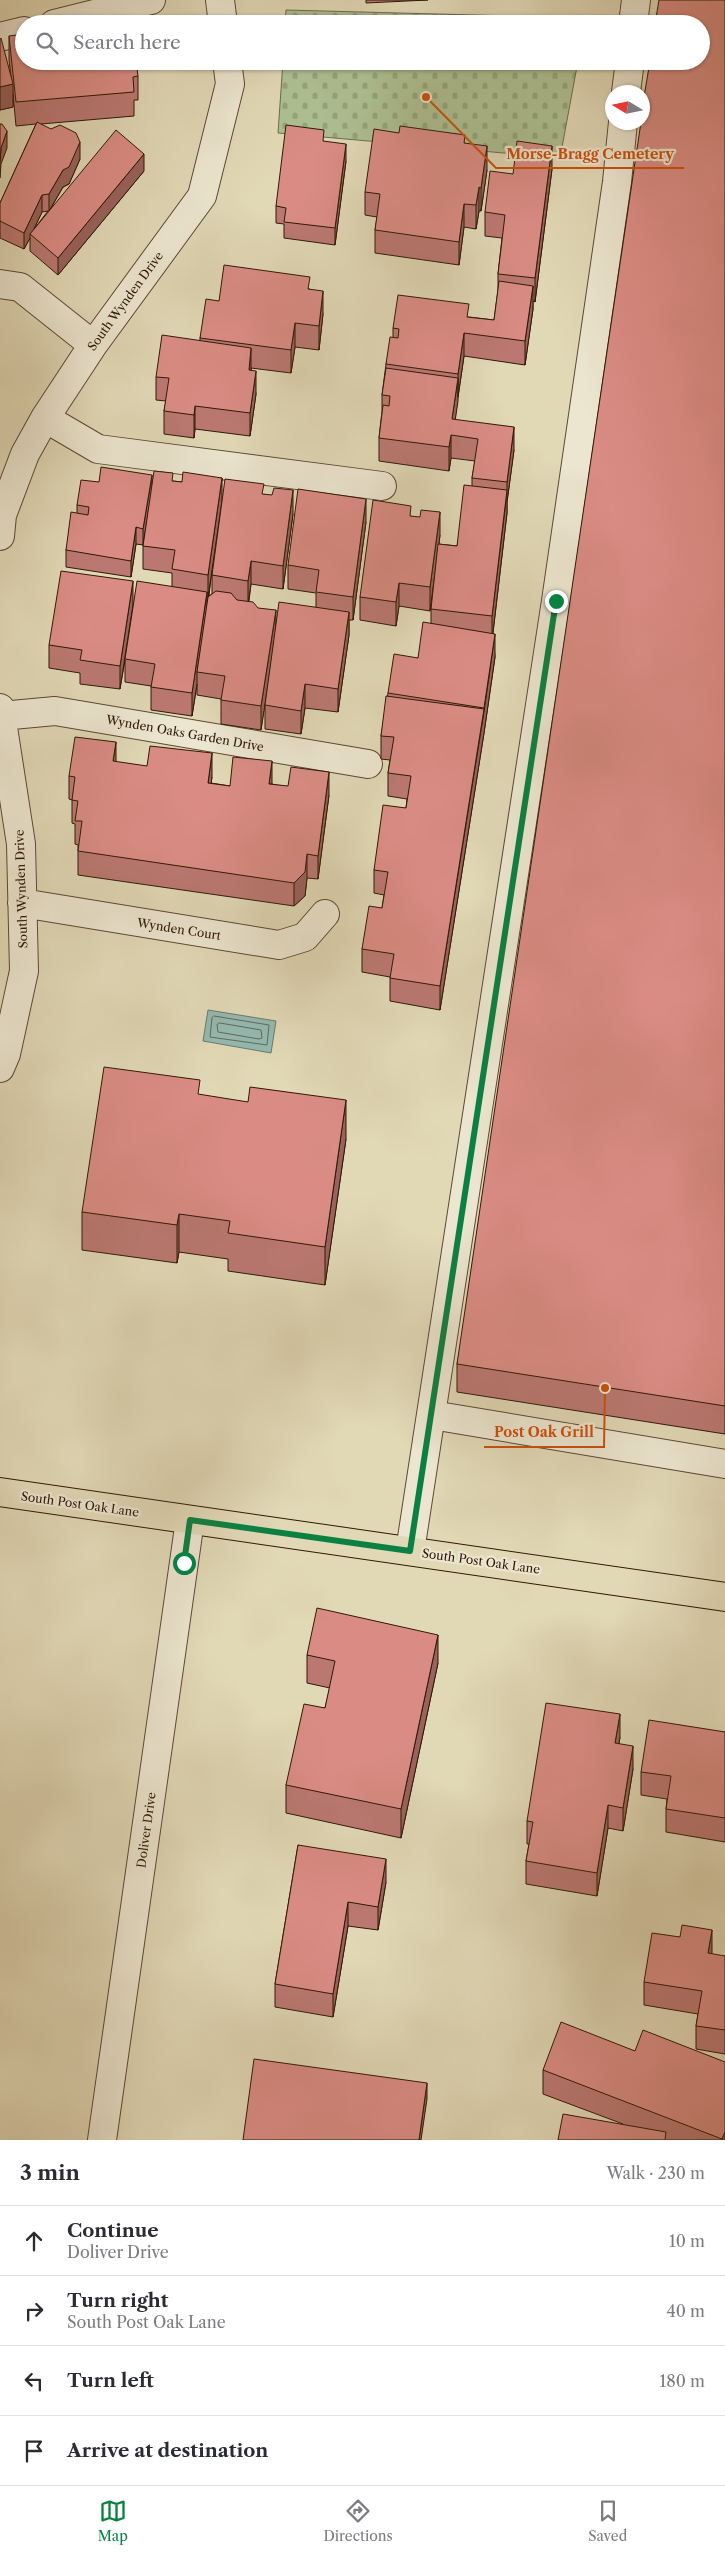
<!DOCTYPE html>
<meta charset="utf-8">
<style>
body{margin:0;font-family:"Libre Caslon Text",serif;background:#f2f2f3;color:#2b2b33}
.compass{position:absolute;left:605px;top:85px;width:45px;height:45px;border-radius:50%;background:#fff;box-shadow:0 1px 4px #0004;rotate:280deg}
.stop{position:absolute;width:15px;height:15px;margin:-11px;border:4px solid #0b8043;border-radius:50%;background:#fff}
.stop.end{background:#0b8043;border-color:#fff;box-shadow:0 1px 5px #0008}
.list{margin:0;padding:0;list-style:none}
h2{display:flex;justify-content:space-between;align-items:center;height:65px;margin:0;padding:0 20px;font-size:21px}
h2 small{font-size:16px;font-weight:400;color:#7c7c81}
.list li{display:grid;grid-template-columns:32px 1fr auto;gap:15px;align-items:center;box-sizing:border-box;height:70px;padding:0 20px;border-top:1px solid #e1e1e2}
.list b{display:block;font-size:19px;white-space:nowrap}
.list p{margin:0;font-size:16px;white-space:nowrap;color:#7c7c81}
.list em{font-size:16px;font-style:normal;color:#7c7c81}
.icon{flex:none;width:28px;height:28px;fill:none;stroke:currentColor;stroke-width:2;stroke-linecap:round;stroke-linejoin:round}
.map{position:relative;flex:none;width:725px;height:2140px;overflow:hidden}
.search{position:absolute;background:#fff;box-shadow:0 1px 4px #0004;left:15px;right:15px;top:15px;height:55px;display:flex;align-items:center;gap:12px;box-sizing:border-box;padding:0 18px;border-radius:28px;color:#7c7c81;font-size:19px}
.sheet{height:345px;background:#fff}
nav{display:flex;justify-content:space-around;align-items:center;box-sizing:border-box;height:70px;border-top:1px solid #e1e1e2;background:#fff;font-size:14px;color:#7c7c81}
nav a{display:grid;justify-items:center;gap:2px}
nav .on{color:#0b8043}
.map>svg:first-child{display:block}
.cemetery{fill:url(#cemetery-stones);stroke:#6e6c4c}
.water{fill:#94b9b0;stroke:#6c796c}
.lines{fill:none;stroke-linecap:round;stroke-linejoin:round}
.shore{stroke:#62685c;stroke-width:1}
.minor-casing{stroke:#5c4833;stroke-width:30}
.major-casing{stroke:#2f1807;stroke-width:30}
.minor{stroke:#ece6d0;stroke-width:28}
.major{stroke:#e1d8b6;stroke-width:28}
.wall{fill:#bb7872;stroke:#2f1807;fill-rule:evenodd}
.shaded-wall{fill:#99625c;stroke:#2f1807}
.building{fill:#da8c84;stroke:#2f1807}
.route{stroke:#0b8043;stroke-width:6}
.labels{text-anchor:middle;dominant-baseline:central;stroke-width:4.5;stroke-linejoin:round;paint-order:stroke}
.street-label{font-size:12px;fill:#2f1807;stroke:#ece6d0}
.leader{fill:none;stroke:#cc4f0b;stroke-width:2}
.callout-dot{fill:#cc4f0b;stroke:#ece6d0;stroke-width:2}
.callout-label{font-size:14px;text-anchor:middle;font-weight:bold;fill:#cc4f0b;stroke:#ece6d0;stroke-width:4.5;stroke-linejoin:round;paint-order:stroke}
</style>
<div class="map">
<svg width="725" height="2140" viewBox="0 0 725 2140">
<defs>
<pattern id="cemetery-stones" width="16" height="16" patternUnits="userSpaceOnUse" patternTransform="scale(1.25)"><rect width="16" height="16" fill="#adc092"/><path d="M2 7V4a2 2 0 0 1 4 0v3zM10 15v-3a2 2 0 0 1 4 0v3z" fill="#95a47c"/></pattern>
</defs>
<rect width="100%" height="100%" fill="#e1d8b6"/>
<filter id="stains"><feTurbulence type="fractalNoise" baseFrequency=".004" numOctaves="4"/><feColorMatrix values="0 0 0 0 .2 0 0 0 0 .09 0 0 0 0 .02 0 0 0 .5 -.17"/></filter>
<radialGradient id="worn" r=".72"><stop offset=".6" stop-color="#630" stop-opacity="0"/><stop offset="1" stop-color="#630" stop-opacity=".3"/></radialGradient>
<!-- cemetery -->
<path class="cemetery" d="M286,10L587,18L585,24H285Z
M283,61H578L560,158L278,133Z"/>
<!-- water -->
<path class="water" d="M208,1010L276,1021L271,1053L203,1041Z"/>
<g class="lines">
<!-- shore -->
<path class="shore" d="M214,1016L269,1025L267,1045L210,1037L212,1018Z
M220,1023L261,1030L262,1038L259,1039L218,1032L217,1025Z"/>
<defs>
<path id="minor" d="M220,0L223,24
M54,24L151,0
M633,24L636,0
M0,37L24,31
M626,92L630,61
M0,284L20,287L93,345
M45,418L98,449L382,486
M0,536L2,515L25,454L45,418L93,345L202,196L230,84L227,61
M0,708L21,844L24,971L6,1054L0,1068
M1,716L55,711L368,764
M22,903L279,945L305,937L325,914
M432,1415L725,1464
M410,1551L556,601L617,182L623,122
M102,2140L190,1520"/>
<path id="major" d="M0,1492L725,1597"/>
</defs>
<!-- minor casing -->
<use href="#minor" class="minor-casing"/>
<!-- major casing -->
<use href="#major" class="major-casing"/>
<!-- minor -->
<use href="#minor" class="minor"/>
<!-- major -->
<use href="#major" class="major"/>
</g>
<!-- wall -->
<path class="wall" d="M366,0H428L366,3Z
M725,0V1434L457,1392V1364Z
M9,36L138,76V100H134V116L41,124L80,159L69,184L63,187L51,208L144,171L58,275L30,251V238L24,249L0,238V203L36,124L16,126L13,94V107L0,110V39L11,77L9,60ZM48,211L34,229L42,212Z
M324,141L346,161L335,245L284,238V224L276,223V206Z
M465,143L487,170L481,211H479L476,229L464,227L459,265L375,253V230L377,217L365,215V192Z
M552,169L535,302L533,301V309L525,365L464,356L458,397L455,419L514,450L507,502V513L493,633L495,657L484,733L440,1010L390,1001V977L362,972V949L382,908L384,895L374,893V870L406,808L407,799L388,796V773L390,760L381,759V736L388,693L418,658L431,624V609L432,597L430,611L399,606L396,626L360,620V597L411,516L440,535L439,544L457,546L472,486V478L475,461L451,458L449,471L379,461V438L382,411V395L386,364L393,338V328L469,317L494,320L498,290V274L502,238L485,236V212L513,174Z
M310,289L323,314L319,350L295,347L291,373L251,368L256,394L250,436L195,429L194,438L164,434V411L166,401L156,400V377L200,340V338L219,301Z
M222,478L209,596L212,594V575L264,494L293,514L283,589L251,584L249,601L276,629L316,607V593L288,589V565L366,522L353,620H349V635L338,712L305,708L301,734L265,729V705L266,695L261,730L221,724V699L197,695V684L192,716L151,710V686L125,682V660L120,689L80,684V673L49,668V645L172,587V573L143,569V545L136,544L131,577L66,567V550L77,513V505L99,482L152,485L173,481L182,482Z
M116,762L212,777L211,783L230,786L272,784L329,795L318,879L307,878L305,896L294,906L78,875V845L75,844V824L72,823V800L69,799V776Z
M200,1095L346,1139L325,1285L228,1271V1259L179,1252L177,1263L82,1250V1212Z
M307,1655L438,1663L401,1838L286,1813V1785L325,1708L330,1688L307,1683Z
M725,1732V1842L666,1832V1809L667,1799L641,1795V1772Z
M620,1737L619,1744L633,1769L623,1831L608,1828L597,1896L526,1884V1861L529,1844H527V1821Z
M298,1845L386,1882L378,1930L348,1926L333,2017L275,2007V1984Z
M725,1956V2054L696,2049V2026L698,2014L644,2005V1982Z
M635,2051L725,2140H558L623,2124L543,2094V2070Z"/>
<!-- shaded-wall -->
<path class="shaded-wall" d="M13,84V107L0,110V87Z
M7,131V148L1,164L0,178V161L1,148Z
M80,142V159L69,184L63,187L49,211V194L63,170Z
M346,144V161L335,245V228Z
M487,146V170L481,211V188Z
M552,146V169L535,302V278Z
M144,154V171L58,275V258Z
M479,187V211L476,229V205Z
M42,195V212L31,235L30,234V238L24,249V233Z
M464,204V227L459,265V242Z
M533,286V309L525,365V341Z
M323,291V314L319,350V326Z
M295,323V347L291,373V350Z
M464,333V356L458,397V374Z
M251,348V371L249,370Z
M256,371V394L250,436V413Z
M458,378V401L453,435L452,419Z
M195,406V429L194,438V415Z
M514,427V450L507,502V513L492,640V616L507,493V482Z
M451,435V458L449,471V447Z
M152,475V492L143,545V529Z
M222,478V501L208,598V575Z
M293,490V514L283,589V566Z
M366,499V522L353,620V597Z
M440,512V535L430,611V587Z
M136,527V544L131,577V561Z
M251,561V584L248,604V581Z
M133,581V605L120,689V666Z
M399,583V606L396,626V602Z
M207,592V616L197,672V684L192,716V693Z
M276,610V633L261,730V706Z
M349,612V635L338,712V689Z
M495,634V657L484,733L440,1010V986L484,712Z
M305,684V708L301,734V711Z
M116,742V766L113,761Z
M212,753V777L208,806V783Z
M272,761V784H269Z
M329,772V795L318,879V856Z
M307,854V878L305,896L294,906V883Z
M346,1100V1139L325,1285V1247Z
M179,1214V1252L177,1263V1225Z
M438,1635V1663L401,1838V1809Z
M620,1714V1737L615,1767V1743Z
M633,1746V1769L623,1831V1808Z
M608,1805V1828L597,1896V1873Z
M386,1859V1882L378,1930V1907Z
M348,1902V1926L333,2017V1994Z
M712,1930V1953L708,1976V1953Z
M427,2083V2099L421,2140H419Z
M725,2132V2140H722V2139Z"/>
<!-- building -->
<path class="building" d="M659,0H725V1406L457,1364L641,122H642V109L650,61H701V24H655Z
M103,18V24H43Z
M24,34V61H136L138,76L133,77L134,92L16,102L9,36Z
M1,38L13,84L0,87V39Z
M37,122L51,129L60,125L76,133L80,142L69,167L63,170L49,194L42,195L24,233L0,221V203Z
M0,124H2L7,131L1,148L0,161Z
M286,125L324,130L323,141L346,144L335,228L284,222L286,208L276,206Z
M400,126L465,135L464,143L487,146L481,188L479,187L476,205L464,204L459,242L375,230L380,194L365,192L374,129L399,133Z
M116,130L144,154L58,258L30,234Z
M517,141L552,146L535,278L498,274L505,215L485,212L490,171L513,174Z
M224,265L310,277L308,289L323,291L319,326L295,323L291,350L200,338L206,299L219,301Z
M499,281L533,286L525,341L464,333L458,374L386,364L390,337L398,338L399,329L393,328L398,295L469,304L467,317L494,320Z
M162,335L251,348L249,370L256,371L250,413L195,406L194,415L164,411L169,378L156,377Z
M386,368L458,378L452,419L514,427L507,482L472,478L478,439L451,435L449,447L379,438L383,405L389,406L390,396L382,395Z
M101,467L152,475L143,529L136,527L131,561L66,550L71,512L88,515L89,507L77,505L81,480L99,482Z
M154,471L173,473L172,481L182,482L183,472L222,478L208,575L172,569L175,550L143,546Z
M225,479L264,484L262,494L272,495L274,488L293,490L283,566L251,561L248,581L212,575Z
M464,485L507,490L492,616L431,609L438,544L457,546Z
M298,489L366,499L353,597L316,592L319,570L288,565Z
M373,500L411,506L410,516L420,517L421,510L440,512L430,587L399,583L396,602L360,597Z
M61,571L133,581L120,666L80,660L82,650L49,645Z
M137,581L207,592L192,693L151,687L155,664L125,659Z
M216,591L231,593L237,600L253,602L258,608L276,610L261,706L221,700L225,676L197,672L208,597Z
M279,602L349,612L338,689L305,684L301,711L265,705Z
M423,622L495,634L484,708L388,693L394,654L418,658Z
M386,696L484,709L440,986L390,978L394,954L362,949L369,906L382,908L388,872L374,870L383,805L406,808L411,776L388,773L394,737L381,736Z
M75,737L116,742L113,761L147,766L150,746L212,753L208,783L230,786L233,757L272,761L269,784L288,786L291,767L329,772L318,856L307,854L305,872L294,883L78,851L82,821H75L78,801L72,800L75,777L69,776Z
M104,1067L200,1080L198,1094L248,1102L250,1087L346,1100L325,1247L228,1233L230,1221L179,1214L177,1225L82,1212Z
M317,1608L438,1635L401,1809L286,1785L304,1704L325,1708L335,1661L307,1655Z
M546,1703L620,1714L615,1743L633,1746L623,1808L608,1805L597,1873L526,1861L533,1822L527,1821Z
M649,1720L725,1732V1818L666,1809L671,1776L641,1772Z
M298,1845L386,1859L378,1907L348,1902L333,1994L275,1984Z
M682,1925L712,1930L708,1953L725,1956V2030L696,2026L702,1991L644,1982L652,1933L680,1937Z
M561,2022L635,2051L643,2030L725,2062V2132L722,2139L543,2070Z
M254,2059L427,2083L419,2140H243Z
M563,2114L666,2132L665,2140H558Z"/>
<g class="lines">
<!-- route -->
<path class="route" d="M184,1563L190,1520L410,1551L556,601"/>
</g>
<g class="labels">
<!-- street labels -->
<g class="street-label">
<text transform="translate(125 301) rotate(-54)">South Wynden Drive</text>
<text transform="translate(185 733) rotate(10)">Wynden Oaks Garden Drive</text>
<text transform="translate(21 889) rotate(-92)">South Wynden Drive</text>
<text transform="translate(179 929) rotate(9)">Wynden Court</text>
<text transform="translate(80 1504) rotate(8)">South Post Oak Lane</text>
<text transform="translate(481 1561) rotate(8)">South Post Oak Lane</text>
<text transform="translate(146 1830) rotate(-82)">Doliver Drive</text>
</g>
</g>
<!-- callouts -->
<path class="leader" d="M426 97L496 168H684M605 1388L604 1447H484"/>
<g class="callout-dot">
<circle cx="426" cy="97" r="5"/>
<circle cx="605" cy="1388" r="5"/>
</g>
<g class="callout-label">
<text x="590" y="159">Morse-Bragg Cemetery</text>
<text x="544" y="1437">Post Oak Grill</text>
</g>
<rect width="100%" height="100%" filter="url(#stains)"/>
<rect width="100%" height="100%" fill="url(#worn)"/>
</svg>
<svg class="compass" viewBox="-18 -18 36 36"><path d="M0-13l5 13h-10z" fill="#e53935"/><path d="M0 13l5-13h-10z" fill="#7c7c81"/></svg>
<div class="stop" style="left:184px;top:1563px"></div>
<div class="stop end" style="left:556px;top:601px"></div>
<div class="search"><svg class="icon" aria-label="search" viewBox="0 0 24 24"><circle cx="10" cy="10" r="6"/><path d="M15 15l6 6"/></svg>Search here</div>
</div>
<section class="sheet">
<h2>3 min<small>Walk · 230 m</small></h2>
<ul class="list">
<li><svg class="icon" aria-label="ahead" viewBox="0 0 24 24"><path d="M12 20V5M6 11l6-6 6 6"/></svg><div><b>Continue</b><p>Doliver Drive</p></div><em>10 m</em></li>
<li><svg class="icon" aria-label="right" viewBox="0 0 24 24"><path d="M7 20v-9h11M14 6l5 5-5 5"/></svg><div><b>Turn right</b><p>South Post Oak Lane</p></div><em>40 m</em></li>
<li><svg class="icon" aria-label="left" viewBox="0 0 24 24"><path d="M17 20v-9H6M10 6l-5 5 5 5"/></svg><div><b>Turn left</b></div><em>180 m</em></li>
<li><svg class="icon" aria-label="arrive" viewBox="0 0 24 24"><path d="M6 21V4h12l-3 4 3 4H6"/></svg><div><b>Arrive at destination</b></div></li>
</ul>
</section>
<nav>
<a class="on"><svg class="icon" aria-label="map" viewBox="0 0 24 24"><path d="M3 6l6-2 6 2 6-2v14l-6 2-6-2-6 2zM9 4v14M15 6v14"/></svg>Map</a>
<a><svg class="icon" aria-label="directions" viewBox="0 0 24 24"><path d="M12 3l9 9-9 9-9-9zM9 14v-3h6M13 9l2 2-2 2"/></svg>Directions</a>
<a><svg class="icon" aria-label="saved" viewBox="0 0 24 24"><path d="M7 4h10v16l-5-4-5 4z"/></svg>Saved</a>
</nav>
